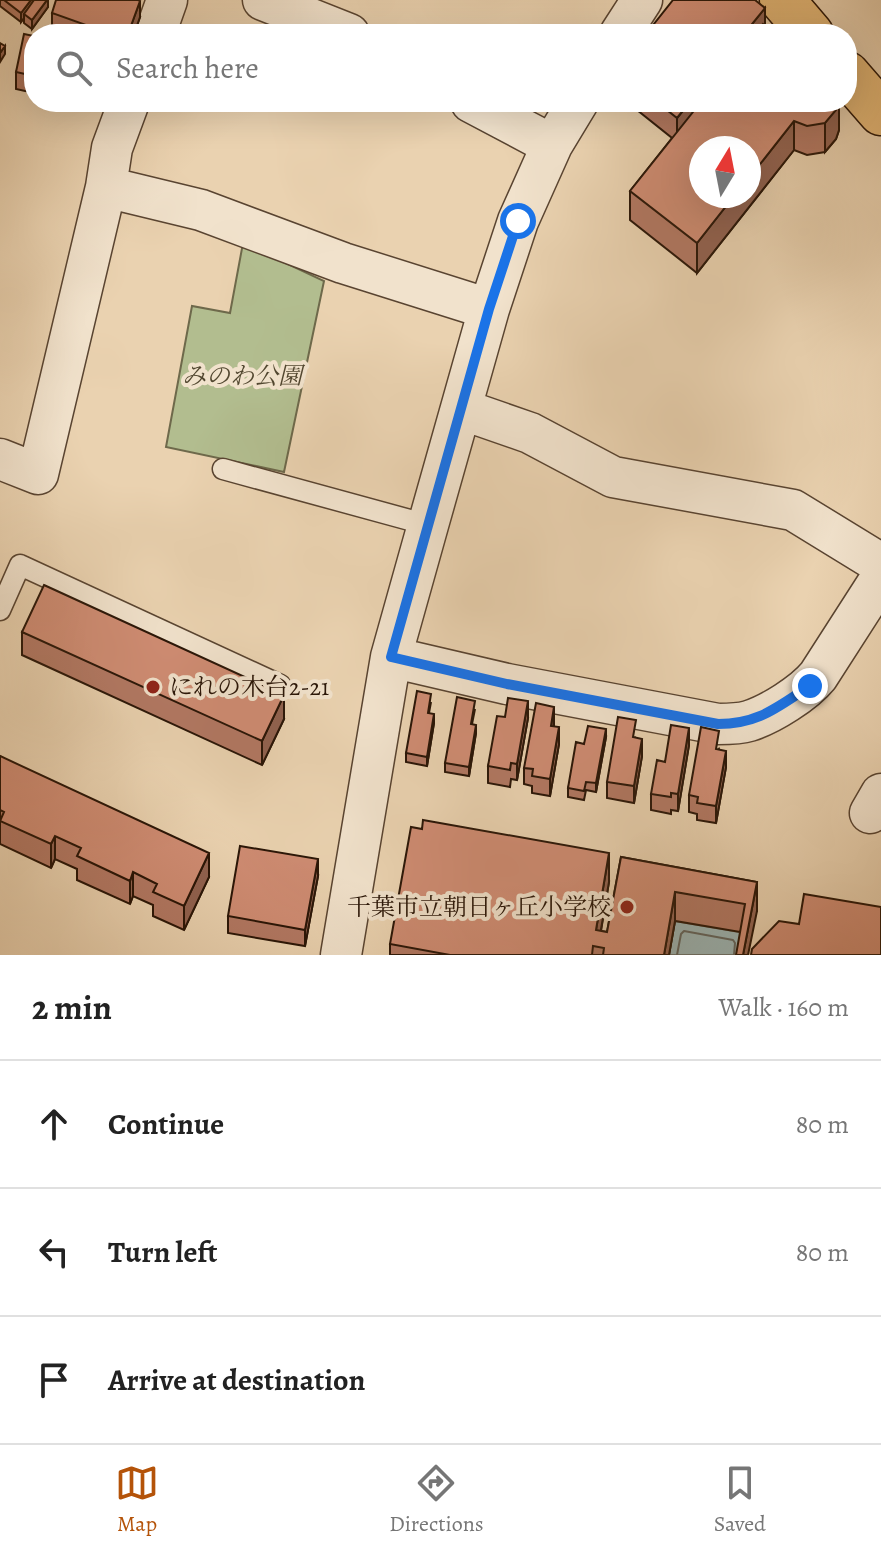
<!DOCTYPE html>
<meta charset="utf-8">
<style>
body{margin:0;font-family:Alegreya,"Noto Serif JP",serif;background:#f6f6f6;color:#222}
.compass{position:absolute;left:689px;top:136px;width:72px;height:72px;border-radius:50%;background:#fff;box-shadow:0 8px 32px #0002;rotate:10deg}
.stop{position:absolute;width:24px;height:24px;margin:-18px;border:6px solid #1a73e8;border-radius:50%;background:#fff}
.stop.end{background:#1a73e8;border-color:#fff;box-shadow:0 2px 8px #0008}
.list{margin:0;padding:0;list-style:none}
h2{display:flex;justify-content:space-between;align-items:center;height:104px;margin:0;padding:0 32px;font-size:34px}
h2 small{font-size:26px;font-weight:400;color:#767676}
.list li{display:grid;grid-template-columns:52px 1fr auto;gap:24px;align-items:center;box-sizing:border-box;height:128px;padding:0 32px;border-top:2px solid #e0e0e0}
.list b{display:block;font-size:30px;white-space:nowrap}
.list em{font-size:26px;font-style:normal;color:#767676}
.icon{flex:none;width:44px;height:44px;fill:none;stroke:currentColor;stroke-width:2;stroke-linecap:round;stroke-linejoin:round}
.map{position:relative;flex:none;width:881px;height:955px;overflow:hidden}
.search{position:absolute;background:#fff;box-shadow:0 8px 32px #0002;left:24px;right:24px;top:24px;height:88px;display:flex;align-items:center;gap:20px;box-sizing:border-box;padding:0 28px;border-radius:32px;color:#767676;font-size:30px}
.sheet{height:488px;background:#fff}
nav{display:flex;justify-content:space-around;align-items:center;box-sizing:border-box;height:112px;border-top:2px solid #e0e0e0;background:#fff;font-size:22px;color:#767676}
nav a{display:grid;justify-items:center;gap:4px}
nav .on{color:#b45309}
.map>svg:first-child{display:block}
.green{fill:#b2bd8f;stroke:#6e694b;stroke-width:2}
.water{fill:#9bb5b5;stroke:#6d756f;stroke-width:2}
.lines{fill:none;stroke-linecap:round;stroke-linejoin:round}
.shore{stroke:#62655e;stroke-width:2}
.lane-casing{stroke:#594431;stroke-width:23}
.street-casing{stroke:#594431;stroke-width:43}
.primary-casing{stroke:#291507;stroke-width:47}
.lane{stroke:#f1e2cc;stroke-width:20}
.street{stroke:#f1e2cc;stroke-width:40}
.primary{stroke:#e5b978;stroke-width:44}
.wall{fill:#b27863;stroke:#291507;stroke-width:2}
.shaded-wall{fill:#916250;stroke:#291507;stroke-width:2}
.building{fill:#cf8c73;stroke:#291507;stroke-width:2}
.route{stroke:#1a73e8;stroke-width:10}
.poi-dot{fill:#8f2418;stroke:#f1e2cc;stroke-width:3}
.labels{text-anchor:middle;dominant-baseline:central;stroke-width:8;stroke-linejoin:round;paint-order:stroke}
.park-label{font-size:24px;font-style:italic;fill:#524730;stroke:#f1e2cc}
.poi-label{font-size:24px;fill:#291507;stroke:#f1e2cc;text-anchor:start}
</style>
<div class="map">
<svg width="881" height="955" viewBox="0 0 881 955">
<rect width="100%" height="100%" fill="#ead2b0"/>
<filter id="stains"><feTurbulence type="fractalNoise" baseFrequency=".0025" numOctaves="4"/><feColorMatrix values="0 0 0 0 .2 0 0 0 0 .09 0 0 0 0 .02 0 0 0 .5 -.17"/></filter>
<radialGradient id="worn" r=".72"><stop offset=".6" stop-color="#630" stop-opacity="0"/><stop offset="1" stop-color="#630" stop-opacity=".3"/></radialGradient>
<!-- green -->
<path class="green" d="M243,243L324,281L284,472L166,447L192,306L230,313Z"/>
<!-- water -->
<path class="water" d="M675,921L745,933L741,955H669Z"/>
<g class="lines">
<!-- shore -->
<path class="shore" d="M677,955L681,934L684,931L733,940L735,943L734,955"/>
<defs>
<path id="lane" d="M223,469L428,525
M0,610L20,565L280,685"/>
<path id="street" d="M263,0L349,34
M155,34L167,0
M620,34L642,0
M471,102L552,145
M106,187L201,210L343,263L489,309
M461,409L530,433L613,477L793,510L881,564
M0,459L38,474L106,187L112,148L129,102
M391,657L507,684L718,724C728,724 739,724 749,721C771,714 804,693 818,676L881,578
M870,813L881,794
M341,955L391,657L428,525L489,309L518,221L552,145L578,102"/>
<path id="primary" d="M782,0L811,34
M847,74L881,113"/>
</defs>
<!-- lane casing -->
<use href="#lane" class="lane-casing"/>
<!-- street casing -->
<use href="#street" class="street-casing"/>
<!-- primary casing -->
<use href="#primary" class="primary-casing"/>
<!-- lane -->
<use href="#lane" class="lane"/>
<!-- street -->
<use href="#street" class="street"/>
<!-- primary -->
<use href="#primary" class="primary"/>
</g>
<!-- wall -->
<path class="wall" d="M0,0H48V7L32,29L24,23V18L21,22L0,6Z
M52,13L140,17L134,34H64L52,29Z
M34,36V93L16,89V72Z
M78,102H98L97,106Z
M627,102H839V130L836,139L825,152L807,155L794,150L697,273L630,220V191L672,138Z
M22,632L284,719L262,765L22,655Z
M431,702L429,713L434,723L427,766L406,762V753Z
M475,709L472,724L476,733L469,776L445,772V763Z
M505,717L528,718L517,780L511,779L510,787L488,783V766Z
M554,723V727L559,744L550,796L532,793V786L524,784V768Z
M606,737L596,792L586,790L584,800L568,797V788L584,744Z
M635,738L642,756L634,803L607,798V782Z
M689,745L678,811L671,810V814L651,810V794Z
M719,749L726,767L716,823L697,820V814L689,812V795Z
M0,756L209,877L184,930L153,916V905L133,896L130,904L77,880V869L55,859L51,868L0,844Z
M621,857L757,882V911L740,932L675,921L669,955H390V944L609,882L601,931L607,932Z
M318,876L305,946L228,933V916Z"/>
<!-- shaded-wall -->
<path class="shaded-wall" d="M31,0H37L24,14V18L21,22V13Z
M47,0H48V7L32,29V20Z
M140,1V17L134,34H128Z
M765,8V31L762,34H744Z
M5,46V54L0,62V53Z
M690,102H709L677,142V118Z
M839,102V130L836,139L825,152V123Z
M794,121V150L697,273V243L734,196H749V178Z
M284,695V719L262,765V741Z
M528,701V718L517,780V764Z
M554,707V723L551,743V726Z
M434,714V723L427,766V757Z
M476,725V733L469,776V767Z
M559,727V744L550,796V779Z
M689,728V745L678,811V794Z
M606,729V737L596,792V783Z
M642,739V756L634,803V786Z
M726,751V767L716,823V806Z
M55,836V859L51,868V844Z
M209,853V877L184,930V906Z
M609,853V882L598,947L596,930Z
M318,859V876L305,946V930Z
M133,872V896L130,904V881Z
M757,882V911L748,955H743Z
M675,892V921L669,955H664Z"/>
<!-- building -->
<path class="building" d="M4,0H31L21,13Z
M34,0H47L32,20L24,14Z
M56,0H138L140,1L128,34H111L52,13Z
M673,0H755L765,8L744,34H646Z
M763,24L776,34H755Z
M24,34L34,36V76L16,72Z
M0,43L5,46L0,53Z
M657,102H690L677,118Z
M701,102H838L836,110L825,123L807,126L794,121L749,178V148H701V196H734L697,243L630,191Z
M44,585L284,695L262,741L22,632Z
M417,691L431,694L428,713L434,714L427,757L406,753Z
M457,697L475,701L471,724L476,725L469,767L445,763Z
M508,698L528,701L517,764L511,763L510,770L488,766L497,716L505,717Z
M536,703L554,707L551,726L559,727L550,779L532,776L533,769L524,768Z
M618,717L636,720L633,737L642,739L634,786L607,782Z
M671,725L689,728L678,794L671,793V797L651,794L657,760L665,762Z
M588,726L606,729L596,783L586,782L584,791L568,788L576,742L584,744Z
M701,727L719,731L716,749L726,751L716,806L697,803L698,797L689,795Z
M0,756L209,853L184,906L153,892L157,884L133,872L130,881L77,856L81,848L55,836L51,844L0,821L4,812L0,810Z
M423,820L609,853L596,930L607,932L621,857L757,882L743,955H736L745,904L675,892L664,955H603L604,948L593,946L592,955H450L390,944L411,827L422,829Z
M240,846L318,859L305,930L228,916Z
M804,894L881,907V955H751L752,949L779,921L799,924Z"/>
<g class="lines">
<!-- route -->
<path class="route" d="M518,221L489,309L391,657L507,684L718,724C759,724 777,707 810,686"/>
</g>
<!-- markers -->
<g class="poi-dot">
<circle cx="153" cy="687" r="8"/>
<circle cx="627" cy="907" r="8"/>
</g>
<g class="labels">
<!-- park labels -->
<g class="park-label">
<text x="242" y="376">みのわ公園</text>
</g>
<!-- poi labels -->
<g class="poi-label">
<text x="169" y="687">にれの木台2-21</text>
<text x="611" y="907" text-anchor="end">千葉市立朝日ヶ丘小学校</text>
</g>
</g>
<rect width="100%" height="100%" filter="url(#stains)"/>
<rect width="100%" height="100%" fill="url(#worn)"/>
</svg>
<svg class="compass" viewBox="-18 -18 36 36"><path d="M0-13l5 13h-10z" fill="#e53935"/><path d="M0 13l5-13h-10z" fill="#767676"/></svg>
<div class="stop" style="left:518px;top:221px"></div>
<div class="stop end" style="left:810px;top:686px"></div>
<div class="search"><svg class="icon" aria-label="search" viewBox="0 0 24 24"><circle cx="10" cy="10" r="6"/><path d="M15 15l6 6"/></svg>Search here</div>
</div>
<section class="sheet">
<h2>2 min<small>Walk · 160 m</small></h2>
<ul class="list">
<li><svg class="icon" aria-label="ahead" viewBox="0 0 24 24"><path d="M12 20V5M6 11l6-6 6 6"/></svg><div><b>Continue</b></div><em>80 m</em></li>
<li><svg class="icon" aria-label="left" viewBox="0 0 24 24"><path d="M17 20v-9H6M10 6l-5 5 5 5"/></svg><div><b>Turn left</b></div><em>80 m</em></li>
<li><svg class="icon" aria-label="arrive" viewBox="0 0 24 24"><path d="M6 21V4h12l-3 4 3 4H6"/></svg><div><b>Arrive at destination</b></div></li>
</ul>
</section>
<nav>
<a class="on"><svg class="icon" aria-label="map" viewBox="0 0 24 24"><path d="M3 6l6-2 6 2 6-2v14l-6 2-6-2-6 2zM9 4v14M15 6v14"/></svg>Map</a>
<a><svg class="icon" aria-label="directions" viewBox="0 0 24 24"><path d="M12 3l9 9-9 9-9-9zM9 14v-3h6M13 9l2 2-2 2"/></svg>Directions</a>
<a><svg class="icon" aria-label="saved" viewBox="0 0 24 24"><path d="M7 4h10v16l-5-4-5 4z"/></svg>Saved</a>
</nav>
